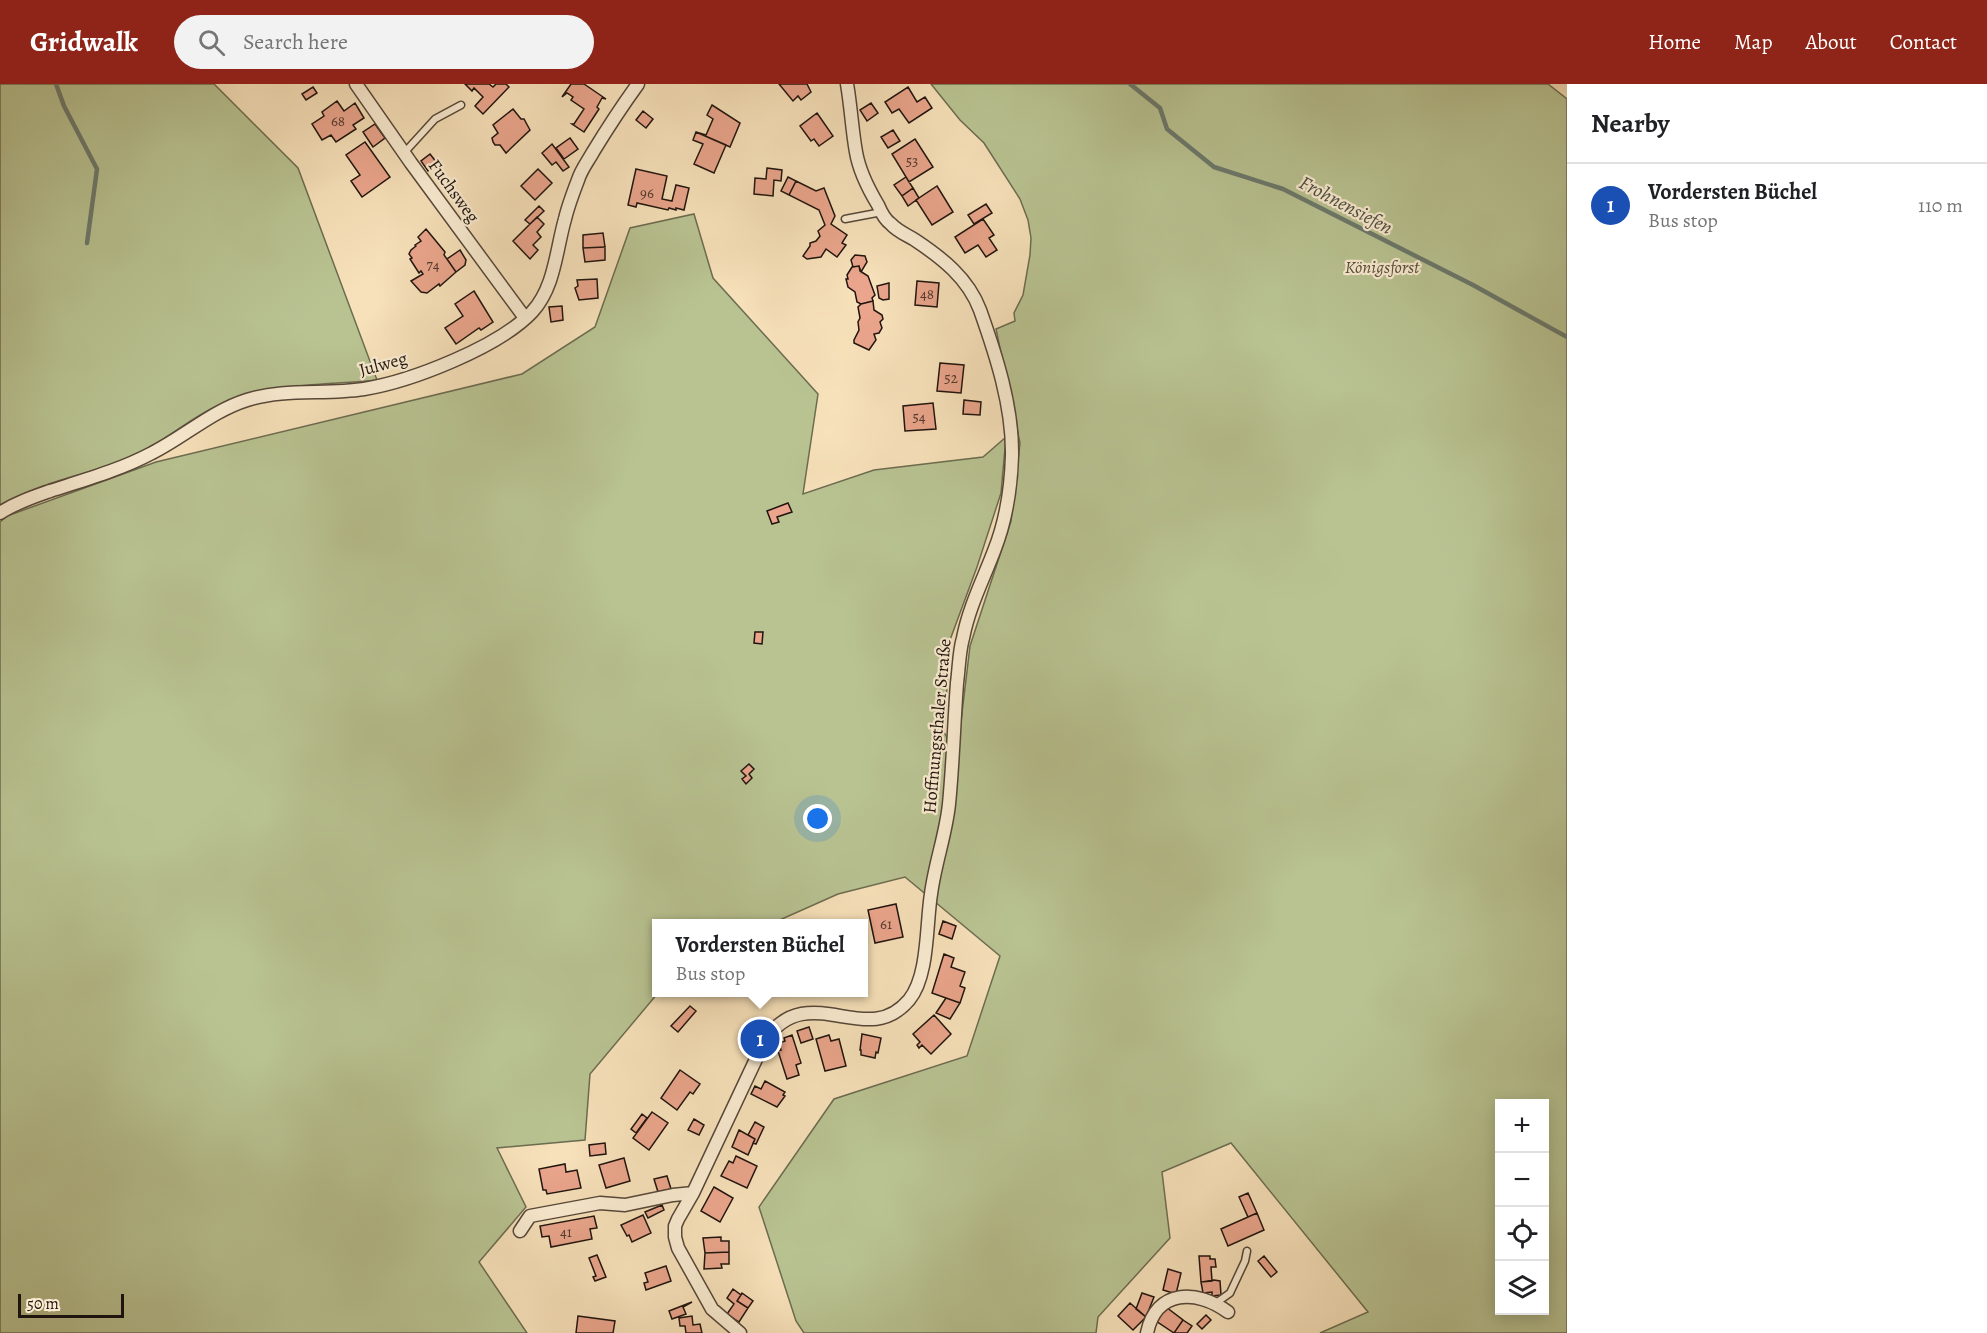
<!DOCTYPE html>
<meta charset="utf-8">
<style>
body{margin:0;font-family:Alegreya,serif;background:#f2f2f2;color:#202124}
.controls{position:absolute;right:18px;bottom:18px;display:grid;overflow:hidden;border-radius:0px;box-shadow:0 3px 15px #0003}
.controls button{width:54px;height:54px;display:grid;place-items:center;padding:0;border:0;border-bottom:2px solid #e0e0e0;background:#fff;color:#202124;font:30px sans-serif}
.scale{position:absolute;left:18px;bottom:15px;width:106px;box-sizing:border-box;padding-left:6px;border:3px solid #20140e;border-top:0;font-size:16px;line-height:21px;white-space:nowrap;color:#20140e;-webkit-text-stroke:4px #faecd2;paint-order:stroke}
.you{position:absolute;left:818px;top:735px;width:21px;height:21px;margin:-15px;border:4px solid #fff;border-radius:50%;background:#1a73e8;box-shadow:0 0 0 9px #1a73e833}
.badge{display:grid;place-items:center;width:39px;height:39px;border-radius:50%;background:#8f2418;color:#fff;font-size:20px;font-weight:700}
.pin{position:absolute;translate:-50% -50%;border:3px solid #fff;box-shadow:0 2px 6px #0006}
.popup{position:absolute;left:652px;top:835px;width:216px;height:78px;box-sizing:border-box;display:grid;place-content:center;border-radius:0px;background:#fff;filter:drop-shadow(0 2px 4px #0005);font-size:20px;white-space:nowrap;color:#757577}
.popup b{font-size:22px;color:#202124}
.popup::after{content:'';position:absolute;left:50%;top:100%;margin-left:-12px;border:12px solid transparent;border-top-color:#fff}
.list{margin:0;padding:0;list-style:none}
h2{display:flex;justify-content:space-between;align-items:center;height:78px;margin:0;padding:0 24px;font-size:26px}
h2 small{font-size:20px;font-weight:400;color:#757577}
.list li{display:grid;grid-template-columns:39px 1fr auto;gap:18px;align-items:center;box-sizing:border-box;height:84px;padding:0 24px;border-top:2px solid #e0e0e0}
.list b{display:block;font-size:22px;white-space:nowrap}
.list p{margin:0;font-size:20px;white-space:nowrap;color:#757577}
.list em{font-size:20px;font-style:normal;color:#757577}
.icon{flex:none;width:33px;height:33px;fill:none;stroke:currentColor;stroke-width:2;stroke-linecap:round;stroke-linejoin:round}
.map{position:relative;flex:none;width:1567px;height:1249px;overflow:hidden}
header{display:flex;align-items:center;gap:36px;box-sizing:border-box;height:84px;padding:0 30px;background:#8f2418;color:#fff}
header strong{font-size:28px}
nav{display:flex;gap:33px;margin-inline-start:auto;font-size:21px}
.search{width:420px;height:54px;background:#f2f2f2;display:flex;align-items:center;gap:15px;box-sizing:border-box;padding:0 21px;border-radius:33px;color:#757577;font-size:22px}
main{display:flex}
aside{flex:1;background:#fff}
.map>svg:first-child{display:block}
.green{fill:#b9c392;stroke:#6c6c50;stroke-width:1.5;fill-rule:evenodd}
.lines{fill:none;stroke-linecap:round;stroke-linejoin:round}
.stream{stroke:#6c7a6d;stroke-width:4.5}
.building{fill:#eaa58c;stroke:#20140e;stroke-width:1.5}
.lane-casing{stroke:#564739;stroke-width:9}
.street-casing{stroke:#564739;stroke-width:15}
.lane{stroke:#faecd2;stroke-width:6}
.street{stroke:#faecd2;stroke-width:12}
.labels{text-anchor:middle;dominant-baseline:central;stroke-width:4.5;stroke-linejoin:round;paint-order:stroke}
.number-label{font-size:15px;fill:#52382e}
.street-label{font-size:18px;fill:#20140e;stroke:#faecd2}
.park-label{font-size:18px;font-style:italic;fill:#56513c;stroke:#faecd2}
.water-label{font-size:20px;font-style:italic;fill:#4c5045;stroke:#faecd2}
</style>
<header>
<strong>Gridwalk</strong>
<div class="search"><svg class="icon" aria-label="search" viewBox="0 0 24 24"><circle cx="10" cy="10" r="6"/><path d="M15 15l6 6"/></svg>Search here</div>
<nav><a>Home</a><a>Map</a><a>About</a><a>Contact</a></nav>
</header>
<main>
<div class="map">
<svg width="1567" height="1249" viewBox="0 0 1567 1249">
<rect width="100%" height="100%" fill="#f7e1ba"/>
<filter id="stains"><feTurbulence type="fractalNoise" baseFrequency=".00333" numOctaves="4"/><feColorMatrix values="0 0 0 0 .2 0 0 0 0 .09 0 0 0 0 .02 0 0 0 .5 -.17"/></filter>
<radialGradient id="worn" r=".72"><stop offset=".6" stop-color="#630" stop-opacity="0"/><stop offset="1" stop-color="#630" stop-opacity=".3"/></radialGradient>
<!-- green -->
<path class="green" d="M0,0H214L298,84L377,296C330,301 273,299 228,317C192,331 164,359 129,374C87,391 39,398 0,422Z
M931,0H1548L1567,15V1249H1320L1368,1228L1231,1059L1162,1088L1170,1154L1098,1233L1096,1249H804L796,1237L759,1123L834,1015L967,972L1000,872L905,793L838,810L773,839L656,840L658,909L590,990L585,1056L497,1064L526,1123L479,1178L527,1249H0V438L7,432L156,378L522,290L595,243L630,144L694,130L713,194L818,310L803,410L874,386L983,373L1006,353L1001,409L977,483L950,556L944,648L957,671L970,562L1011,437L1020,359L996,245L1015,237L1014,229L1023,211L1030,171L1031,154L1028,136L1020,115L984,59L960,36ZM1500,1020H1544V1226H1500Z"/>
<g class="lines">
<!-- stream -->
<path class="stream" d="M56,0L64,22L97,85L87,159
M1130,0L1160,24L1167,45L1214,83L1283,105L1473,201L1567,253"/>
</g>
<!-- building -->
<path class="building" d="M465,0H489L493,3L496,0H506L509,3L483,30L475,22L483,13L474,4L472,7Z
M571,0H584L606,15L602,14L597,23L599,25L584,48L572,40H574L584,25L571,16L573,13L567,9L562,13Z
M779,0H807L811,8L801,16L798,12L793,17Z
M313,3L317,9L306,16L302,10Z
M908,3L917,18L925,13L932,24L909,39L899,25L892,29L885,18Z
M337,17L344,27L355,19L364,34L353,41L356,45L336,58L331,51L322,56L312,40L324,32L322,28Z
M871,19L878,29L867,37L860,26Z
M712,21L740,39L730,63L696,48L706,51L713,35L707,31Z
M513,25L521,35H524L530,46L506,69L500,61H495L493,58L492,54L498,49L493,41Z
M643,27L653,35L646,44L636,36Z
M817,29L833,52L819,62L814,55L811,57L800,42Z
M375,40L385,54L373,63L363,48Z
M893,46L900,57L888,64L881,53Z
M696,48L726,61L714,89L694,80L703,60L693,56Z
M570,54L578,65L564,75L556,64Z
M915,55L933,83L909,98L892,70Z
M365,58L390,93L362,113L351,97L360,91L346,71Z
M552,60L569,83L563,87L556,78L552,81L542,69Z
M430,70L437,79L428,87L421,77Z
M767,84L782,86L781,97L774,96L773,112L754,110L755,94L766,95Z
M538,85L552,99L535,116L521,102Z
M636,85L667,92L662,115L672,117L676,101L689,104L684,126L676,124V126L669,124L668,126L637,119L636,123L628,121Z
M788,93L796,97L789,111L781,107Z
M906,93L913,104L902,112L894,101Z
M796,97L816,107L824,104L835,132L831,140L847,151L842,159L846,161L837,173L826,165L821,173L807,175L803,172L810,162V159L816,157L820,152L818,147L825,141L819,126L789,111Z
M937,102L953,128L932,141L916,116Z
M913,104L919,114L908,122L902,112Z
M986,120L992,129L974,140L968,131Z
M539,122L544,127L530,140L525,136Z
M537,133L544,140L537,148L541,153L533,161L538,166L530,175L513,157Z
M983,135L994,151L989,154L997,166L986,173L978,161L965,169L955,153Z
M426,145L445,168L444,171L456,188L440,202L439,200L427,209L421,208L411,197L423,190L421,187L419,189L410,175L412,174L409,170L411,166L416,162L415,161L421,157L418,153Z
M603,149L605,163L583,164V151Z
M605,163V176L585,178L583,164Z
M460,166L466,176L465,181L456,188L447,175Z
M855,171L865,172L867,178L861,188L859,182L853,183L851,176Z
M859,182L860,187L868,192L875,211L872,214L873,217L861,220L857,218L855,208L848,203L846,195H848L847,191L852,183Z
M597,195L598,214L579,216L575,204L578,202L577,196Z
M917,197L939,199L937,223L915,221Z
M889,199V215L883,216L879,214L877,202Z
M474,207L493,238L481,246L479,244L456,260L445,244L463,232L455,220Z
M873,217L874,226L882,231L883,235L880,238L882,244L879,249L874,250L876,256L869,266L854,259V256L859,246L858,238L860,234L858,223L861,220Z
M562,222L563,236L551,238L549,223Z
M940,279L964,281L961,309L937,307Z
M964,316L981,318L980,331L963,330Z
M933,319L936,345L905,347L903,322Z
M788,419L792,428L777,433L779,438L772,440L767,427Z
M755,548H763L762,560L754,559Z
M749,680L754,685L749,690L752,694L746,700L742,695L746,692L741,687Z
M896,820L903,853L875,859L868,826Z
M943,837L956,842L952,855L939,850Z
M944,870L954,874L951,883L965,888L960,902L965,904L960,919L932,909Z
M946,914L960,919L950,935L936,929Z
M690,922L696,927L678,948L671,942Z
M934,931L951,950L931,970L922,961L919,964L917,961L920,958L913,950Z
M809,943L813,955L801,959L797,947Z
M862,950L881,954L878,969L876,968L875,974L861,971V966H860Z
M792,951L801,979L796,981L799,991L787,995L778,967L781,966L779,959L785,957L784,954Z
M829,951L831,957L839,955L846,982L825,987L816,955Z
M680,986L700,1000L693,1010L690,1008L677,1026L661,1014Z
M765,997L785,1008L783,1011L785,1012L777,1023L751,1010L755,1002L761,1005Z
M652,1028L668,1039L649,1066L633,1054Z
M642,1030L647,1034L636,1049L631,1045Z
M694,1035L704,1041L699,1051L688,1046Z
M755,1038L764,1043L756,1060L753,1059L755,1055L748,1051Z
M739,1046L755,1055L748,1071L732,1063Z
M605,1059L606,1070L590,1072L589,1061Z
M736,1072L757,1082L747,1104L721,1092L729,1077L733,1079Z
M624,1074L630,1097L606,1104L599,1081Z
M565,1080L566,1088L577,1086L581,1104L547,1110L546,1106H543L539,1085Z
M667,1092L671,1105L658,1108L654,1095Z
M714,1103L733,1114L720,1138L701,1127Z
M1248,1109L1257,1129L1248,1133L1239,1113Z
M662,1121L664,1126L648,1134L645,1128Z
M1257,1129L1264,1146L1228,1162L1221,1145Z
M643,1131L651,1149L632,1158L629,1151L627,1152L621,1141Z
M594,1132L597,1144L590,1145L592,1155L551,1163L549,1152L542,1153L540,1142Z
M721,1153V1157H729V1168L705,1169L703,1154Z
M729,1168V1180H721L722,1184L704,1185L705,1169Z
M597,1171L606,1193L595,1197L593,1193L596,1192L589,1174Z
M1199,1172H1210V1175H1215L1216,1183H1211L1212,1197L1201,1198Z
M1264,1172L1277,1188L1271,1193L1258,1177Z
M666,1182L671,1197L646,1206L644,1199L648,1198L645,1189Z
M1168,1185L1181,1189L1176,1210L1163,1206Z
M1214,1196L1220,1197L1221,1211L1212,1212V1208L1203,1209L1201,1198Z
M733,1205L741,1211L737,1217L748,1224L739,1238L727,1230L734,1220L727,1214Z
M742,1209L753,1217L748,1224L737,1217Z
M1142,1209L1154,1213L1146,1233L1136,1225Z
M692,1218L683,1223L686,1230L672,1235L669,1227Z
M1130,1219L1146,1233L1133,1246L1118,1232Z
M1166,1223L1183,1236L1174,1249L1156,1237Z
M1206,1231L1211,1236L1202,1245L1197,1240Z
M578,1232L615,1237L613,1249H576Z
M692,1232L693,1241L700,1240L702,1249H686L685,1242H680L679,1234Z
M1183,1236L1192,1242L1187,1249H1174Z"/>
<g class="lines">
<defs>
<path id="lane" d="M404,69L435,35L461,21
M845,135L882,128
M1216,1219L1230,1209L1245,1177L1247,1167"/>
<path id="street" d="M356,0L411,79L525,234
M0,429C15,419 33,413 50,407C84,396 120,386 152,369C184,353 212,327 247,316C285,304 325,311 364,305C412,297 499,263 532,228C555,203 556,166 565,135C568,122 573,109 578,96C581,86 588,77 593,68C607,45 622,22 638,0
M520,1147L530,1132L600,1119L625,1121L673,1111L693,1109
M740,1249L712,1225L678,1164L675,1153V1142L678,1135L693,1109L765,956C809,893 866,967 909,916C929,892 926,840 931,810C935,779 946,750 949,720C953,680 954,639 957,599C959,584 959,568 963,554C969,523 983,496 994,467C1006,437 1011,404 1012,372C1013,323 996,271 980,226C968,194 942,174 915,156C907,151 897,147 891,140C885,136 881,128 878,121C869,106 859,86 856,68C852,46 851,23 847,0
M1147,1249C1156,1205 1197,1205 1228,1228"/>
</defs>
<!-- lane casing -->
<use href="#lane" class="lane-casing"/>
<!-- street casing -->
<use href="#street" class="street-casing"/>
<!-- lane -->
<use href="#lane" class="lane"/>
<!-- street -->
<use href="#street" class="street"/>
</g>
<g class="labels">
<!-- number labels -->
<g class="number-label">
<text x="338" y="37">68</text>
<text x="912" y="77">53</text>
<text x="647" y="109">96</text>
<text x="433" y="181">74</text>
<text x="927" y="210">48</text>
<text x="951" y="294">52</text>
<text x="919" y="333">54</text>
<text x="886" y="840">61</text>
<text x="566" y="1148">41</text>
</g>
<!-- street labels -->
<g class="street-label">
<text transform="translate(454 107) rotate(54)">Fuchsweg</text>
<text transform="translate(383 280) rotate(-15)">Julweg</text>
<text transform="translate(937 642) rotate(-85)">Hoffnungsthaler Straße</text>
</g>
<!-- park labels -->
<g class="park-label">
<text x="1382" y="183">Königsforst</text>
</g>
<!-- water labels -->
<g class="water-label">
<text transform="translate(1346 121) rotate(28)">Frohnensiefen</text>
</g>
</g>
<rect width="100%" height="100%" filter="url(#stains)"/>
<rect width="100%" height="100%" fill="url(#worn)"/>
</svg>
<div class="controls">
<button>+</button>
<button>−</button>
<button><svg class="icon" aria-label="locate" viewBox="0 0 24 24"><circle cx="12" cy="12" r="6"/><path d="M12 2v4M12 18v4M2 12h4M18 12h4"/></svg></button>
<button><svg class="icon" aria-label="layers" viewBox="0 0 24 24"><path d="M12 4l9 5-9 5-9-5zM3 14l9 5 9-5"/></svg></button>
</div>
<div class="scale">50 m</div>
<div class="you"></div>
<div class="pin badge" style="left:760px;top:955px;background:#1a4fb4">1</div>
<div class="popup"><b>Vordersten Büchel</b>Bus stop</div>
</div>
<aside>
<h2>Nearby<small></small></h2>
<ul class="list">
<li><span class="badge" style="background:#1a4fb4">1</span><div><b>Vordersten Büchel</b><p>Bus stop</p></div><em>110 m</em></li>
</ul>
</aside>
</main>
